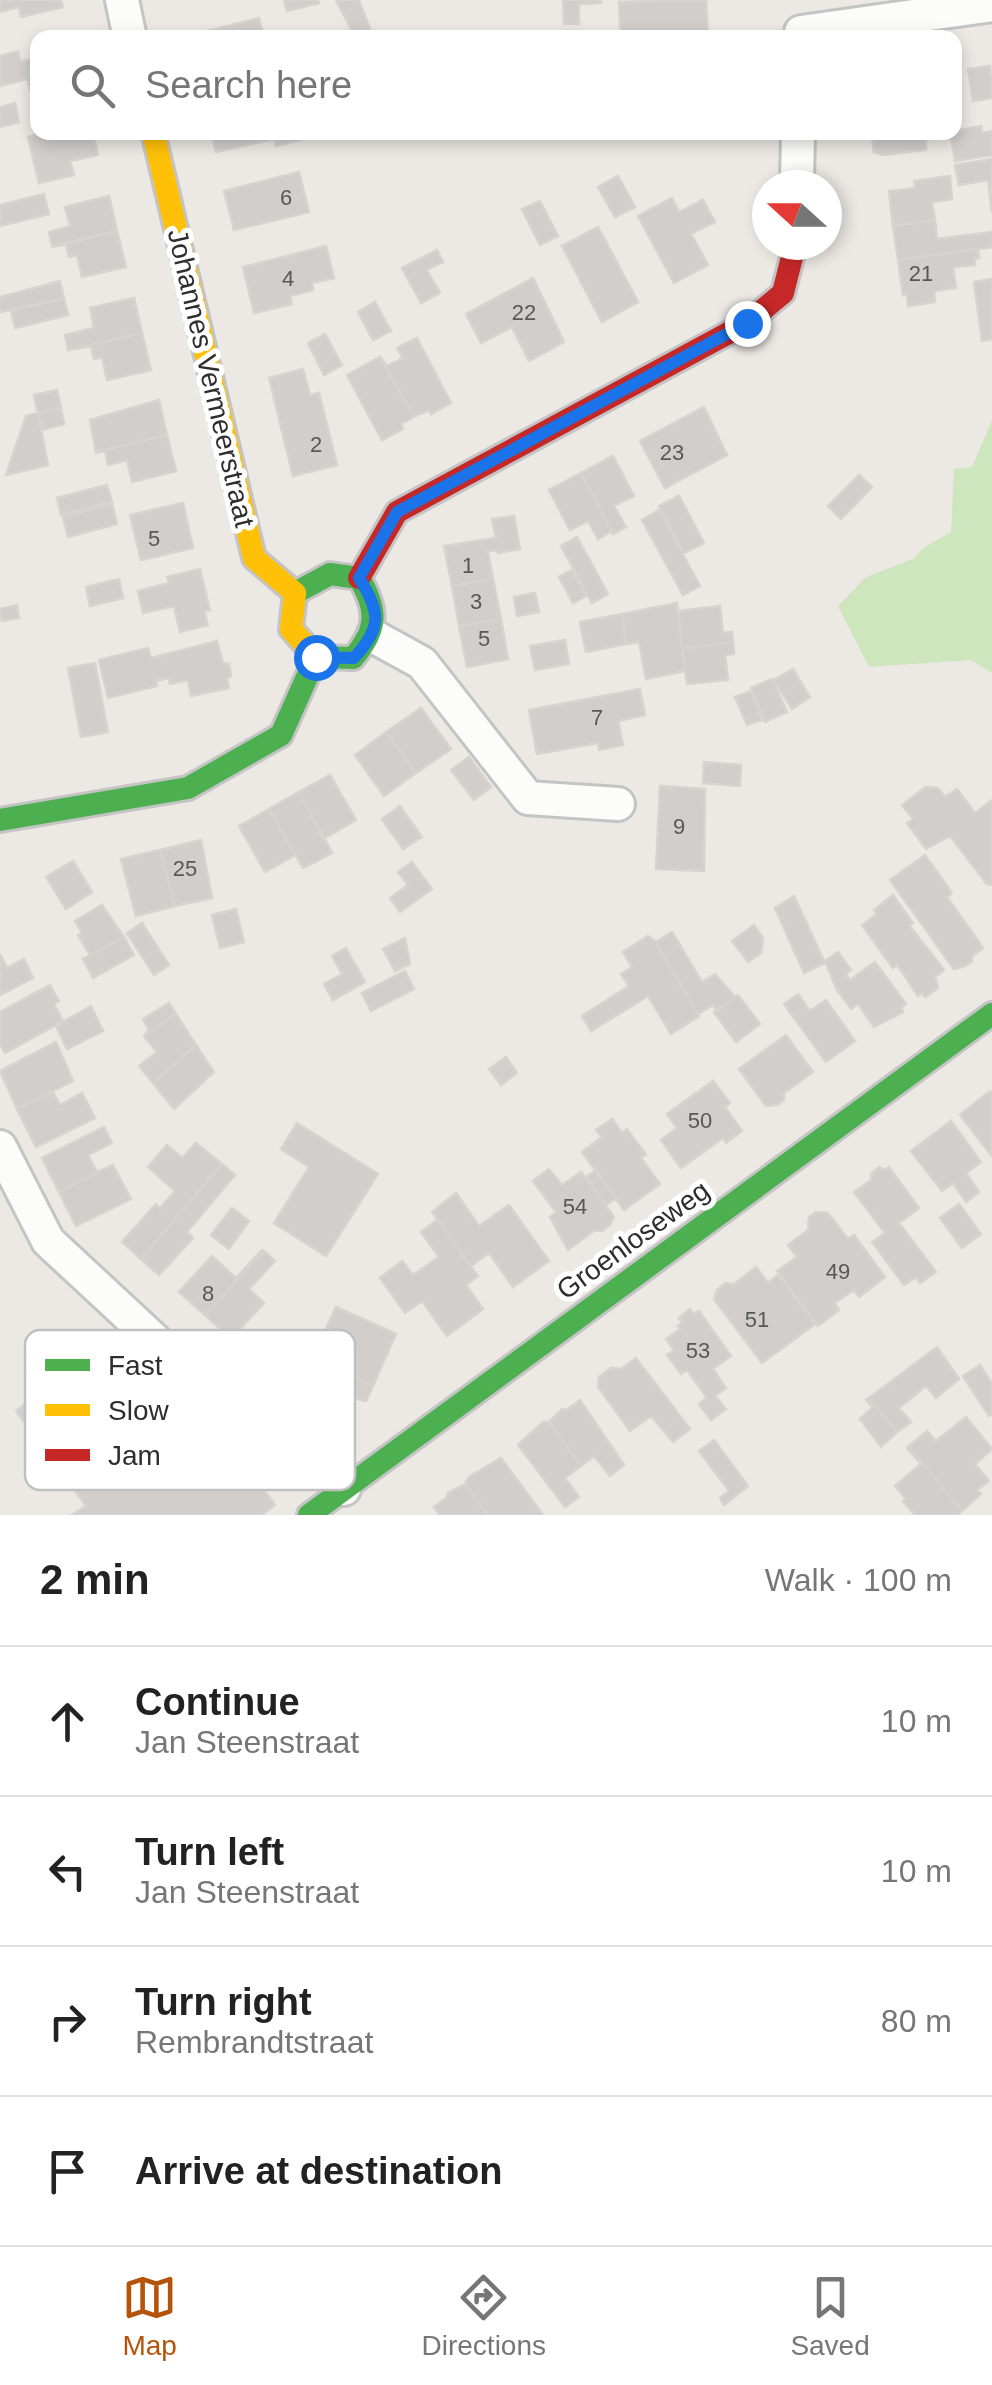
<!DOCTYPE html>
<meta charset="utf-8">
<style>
body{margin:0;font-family:Helvetica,sans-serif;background:#f6f6f6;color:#222}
.compass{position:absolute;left:752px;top:170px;width:90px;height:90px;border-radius:50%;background:#fff;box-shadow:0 5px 15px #0003;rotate:291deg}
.stop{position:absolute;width:30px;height:30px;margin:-22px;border:8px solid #1a73e8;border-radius:50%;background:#fff}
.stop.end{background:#1a73e8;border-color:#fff;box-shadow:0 2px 10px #0008}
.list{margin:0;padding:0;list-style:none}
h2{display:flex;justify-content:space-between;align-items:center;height:130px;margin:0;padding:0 40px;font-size:42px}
h2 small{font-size:32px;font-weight:400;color:#767676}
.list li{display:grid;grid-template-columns:65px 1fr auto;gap:30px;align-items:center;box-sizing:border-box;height:150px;padding:0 40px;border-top:2px solid #e0e0e0}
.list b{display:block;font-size:38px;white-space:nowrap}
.list p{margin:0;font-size:32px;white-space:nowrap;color:#767676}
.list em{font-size:32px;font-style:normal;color:#767676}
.icon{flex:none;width:55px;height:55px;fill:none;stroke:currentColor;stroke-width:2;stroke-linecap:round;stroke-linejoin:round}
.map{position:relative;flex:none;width:992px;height:1515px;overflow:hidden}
.search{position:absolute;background:#fff;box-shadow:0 5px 15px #0003;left:30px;right:30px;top:30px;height:110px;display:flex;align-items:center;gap:25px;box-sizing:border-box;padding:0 35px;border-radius:20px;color:#767676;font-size:38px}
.sheet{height:730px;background:#fff}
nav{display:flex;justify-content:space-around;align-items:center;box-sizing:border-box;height:140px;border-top:2px solid #e0e0e0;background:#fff;font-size:28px;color:#767676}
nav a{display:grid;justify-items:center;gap:5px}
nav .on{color:#b45309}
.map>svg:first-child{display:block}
.green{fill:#cee6be}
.building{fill:#d1cecb;stroke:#d7d4d0;stroke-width:2.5}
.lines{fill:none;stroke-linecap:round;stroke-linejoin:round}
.street-casing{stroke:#c5c4c5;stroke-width:38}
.fast-casing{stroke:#c5c4c5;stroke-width:28}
.slow-casing{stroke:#c5c4c5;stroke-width:28}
.jam-casing{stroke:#c5c4c5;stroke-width:28}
.street{stroke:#fcfcfb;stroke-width:32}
.fast{stroke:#4caf50;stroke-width:22}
.slow{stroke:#ffc107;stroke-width:22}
.jam{stroke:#c62828;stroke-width:22}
.route{stroke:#1a73e8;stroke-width:12}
.labels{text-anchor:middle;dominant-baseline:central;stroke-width:10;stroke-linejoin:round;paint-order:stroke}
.number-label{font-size:22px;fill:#585857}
.street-label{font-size:28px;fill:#2e2e2e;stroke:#fff}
.key{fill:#fff;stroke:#c0c0c0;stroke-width:2.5}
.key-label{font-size:28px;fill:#2e2e2e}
</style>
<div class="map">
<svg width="992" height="1515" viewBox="0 0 992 1515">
<rect width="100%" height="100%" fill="#ece8e4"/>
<!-- green -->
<path class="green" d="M992,420V673L971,660L869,667L838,606L866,577L915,558L923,548L951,532L954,469L972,467Z"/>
<!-- building -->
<path class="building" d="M0,0H61L63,7L21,17L19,7L0,12Z
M284,0H318L319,3L287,11Z
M336,0H359L370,29L355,37Z
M563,0H600L601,3L579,4V24H564Z
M706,0L708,38H621L619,2Z
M259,18L264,38H188V36Z
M18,51L20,62L38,58V99L33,100L27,79L0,86V56Z
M990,66L992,98L973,101L968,69Z
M15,103L19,122L0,127V107Z
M981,126L982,133L992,131V155L955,161L950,132Z
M45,132H93L98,155L70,161L74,175L39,183L28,137Z
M211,132H307L308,138L276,146L274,139L216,152Z
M925,132L926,150L883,155L874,152L872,138L875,134Z
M992,159V213L988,180L959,185L955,165Z
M299,172L309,212L234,230L224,191Z
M618,176L635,207L615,217L598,187Z
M950,176L952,199L932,202L935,220L893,226L889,191L915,188L914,181Z
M44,194L49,214L0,226V205Z
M109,196L117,231L52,246L49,232L70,226L65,207Z
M672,198L679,212L703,200L715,222L691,234L708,265L674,283L638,216Z
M540,201L558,236L540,245L522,209Z
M935,220L937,239L992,232V247L898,260L893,226Z
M598,227L638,302L602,322L562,246Z
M117,231L126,267L82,277L77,255L69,257L66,244L53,247Z
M326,246L334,278L312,283L313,290L290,296L292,304L254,313L243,267Z
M978,249L979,258L974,259L975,265L953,267L956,288L934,291L935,302L908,306L907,294L903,295L898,260Z
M437,250L443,262L427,270L440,293L421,303L402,268Z
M533,278L564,342L529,361L512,327L481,343L466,314Z
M992,279V339L982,341L974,282Z
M60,281L64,298L0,312V297Z
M64,298L68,315L15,328L11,311Z
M134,298L142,333L68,350L65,335L94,328L90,308Z
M375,302L391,331L373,340L358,312Z
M142,333L151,370L107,380L102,357L94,359L91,346L68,350Z
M325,334L342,365L324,375L308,343Z
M417,338L451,403L431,414L429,410L414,417L380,357L387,366L403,358L397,348Z
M380,357L414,417L401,424L403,429L382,440L347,375Z
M303,369L310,395L319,393L337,465L293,476L269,378Z
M57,390L61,408L38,413L34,395Z
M159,400L167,435L96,452L90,420Z
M704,407L727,455L665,488L640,441Z
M61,408L64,424L42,430L38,413Z
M38,413L48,465L6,475L26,416Z
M167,435L176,471L132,482L127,460L108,465L105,451L96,453V452Z
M613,456L634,496L614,506L626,527L613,534L581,473Z
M581,473L613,534L612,531L598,539L588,521L570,530L549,490Z
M859,475L872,487L841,519L828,506Z
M107,485L112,502L61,515L57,498Z
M679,496L704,543L684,553L659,506Z
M183,503L193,548L141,560L130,515Z
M112,504L117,524L68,537L63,517Z
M659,510L700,586L683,595L642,520Z
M514,516L520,549L498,553L497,550L488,551L493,579L452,586L444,546L496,538L492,519Z
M577,537L608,594L592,603L561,546Z
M200,569L210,610L204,611L208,625L180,632L174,606L143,613L138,591L169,583L167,577Z
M572,570L586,596L573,603L559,577Z
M119,579L123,598L90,606L86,587Z
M493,579L501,619L459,626L452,586Z
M535,593L539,612L517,616L514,597Z
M677,603L685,671L646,679L639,642L626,644L622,614Z
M17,605L19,618L2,621L0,609Z
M720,606L723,633L732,632L733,642L682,649L679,611Z
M622,614L626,644L586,652L580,622Z
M501,619L508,659L467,667L459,626Z
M565,640L569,664L535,670L530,646Z
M217,641L223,663L229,664L231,676L227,679L229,688L191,696L188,680L170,684L169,678L156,681L157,686L108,698L99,660L148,648L151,658Z
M733,642L734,654L725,655L728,680L687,684L682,649Z
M95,663L108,732L81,737L68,668Z
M793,669L810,697L792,709L774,680Z
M772,679L787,712L765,722L751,688Z
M640,689L645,715L618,721L623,745L599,750L598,743L537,754L529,710Z
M751,691L762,720L747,725L735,697Z
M421,708L451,749L416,773L386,732Z
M386,732L416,773L384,796L355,755Z
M469,757L491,787L474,800L451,770Z
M704,762L741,765L740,786L703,783Z
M330,775L356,820L323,839L299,792Z
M660,786L705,789L704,871L656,869Z
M926,787L938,788L945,797L957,789L975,813L992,800V885L987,884L950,836L926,849L907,823L913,819L902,805Z
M299,792L332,853L303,868L269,809Z
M400,806L422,837L403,849L382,819Z
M269,809L295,855L265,872L239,826Z
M201,840L212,898L175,906L160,850Z
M160,850L175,906L136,916L121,859Z
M925,855L952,893L947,897L983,948L972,956V961L965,966L954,969L890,880Z
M73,861L92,892L66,909L46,877Z
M412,862L432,889L400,912L390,898L408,885L398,872Z
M893,895L913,923L909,925L944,970L935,977L938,988L925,997L922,993L918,996L897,964L893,968L862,925L877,914L874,910Z
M794,896L825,963L804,973L775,908Z
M102,905L124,937L90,955L78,935L82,933L75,921Z
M236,909L244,942L220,948L212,915Z
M142,923L169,965L154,975L127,933Z
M754,925L763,938L761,953L748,962L732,941Z
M672,932L702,982L715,974L735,997L717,1011L713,1005L698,1014L660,951L656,942Z
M648,936L656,942L699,1016L671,1034L648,996L591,1031L582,1016L629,986L621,974L632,967L623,952Z
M124,937L134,955L93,978L83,959Z
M405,938L410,964L395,971L383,949Z
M346,948L365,982L333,1000L324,984L342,974L332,956Z
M838,952L851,970L846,974L850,980L875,962L906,1004L901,1008L903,1012L874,1027L858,1004L851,1009L837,990L825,961Z
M0,954L7,968L24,959L33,978L0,995Z
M405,971L414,989L371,1011L362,993Z
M50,985L59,1001L54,1004L63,1021L5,1053L0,1044V1012Z
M798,994L810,1011L826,1000L855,1041L826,1062L784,1004Z
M738,995L760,1024L736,1042L714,1012Z
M169,1003L176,1014L144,1036L149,1030L143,1019Z
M91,1006L103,1031L67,1049L56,1026Z
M176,1014L196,1045L153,1083L139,1066L157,1052L144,1036Z
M786,1035L813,1072L784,1093V1100L777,1105L766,1106L739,1069Z
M56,1042L73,1081L17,1109L0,1071Z
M196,1045L214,1072L174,1109L153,1083Z
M506,1057L517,1073L501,1085L489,1069Z
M713,1081L730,1103L725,1107L742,1131L726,1143L723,1138L681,1168L661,1140L677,1128L667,1114Z
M990,1091L992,1093L991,1155L960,1115Z
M53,1092L60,1105L82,1093L95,1118L36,1147L17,1109Z
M612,1119L622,1133L627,1129L646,1155L641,1158L660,1184L624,1210L582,1152L602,1137L596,1130Z
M951,1121L981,1162L966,1173L979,1192L966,1202L953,1183L942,1191L911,1151Z
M297,1123L378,1174L326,1256L274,1223L309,1167L281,1149Z
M104,1127L112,1143L88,1155L97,1172L113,1165L59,1192L42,1158Z
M196,1143L222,1164L141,1259L122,1242L156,1204L160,1208L175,1191L148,1167L167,1145L182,1158Z
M222,1164L235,1175L187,1232L193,1238L159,1275L141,1259Z
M113,1165L131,1199L76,1226L59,1192Z
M879,1167L885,1170L889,1167L919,1208L899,1223L936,1272L920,1283L916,1277L904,1285L872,1242L885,1233L854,1192L871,1180V1174Z
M549,1169L562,1185L581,1172L614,1217L610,1225L602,1231L595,1230L568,1250L550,1217L556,1212L533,1181Z
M596,1170L616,1198L606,1205L586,1177Z
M456,1193L479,1226L509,1205L549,1261L513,1287L489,1253L471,1266L432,1212Z
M959,1204L981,1234L962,1248L940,1218Z
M232,1208L249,1221L229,1249L211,1235Z
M816,1212L828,1213L848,1239L854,1235L885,1277L859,1297L854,1290L835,1303L839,1310L818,1326L777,1271L797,1257L788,1245L808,1230L809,1217Z
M437,1220L478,1276L466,1285L483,1309L447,1336L422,1301L405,1313L380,1278L402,1261L413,1275L439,1257L421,1232Z
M262,1250L264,1251L205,1315L179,1292L212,1256L236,1278Z
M264,1251L275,1261L249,1289L264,1303L231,1339L205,1315Z
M756,1267L768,1283L778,1275L815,1324L762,1363L714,1299L717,1290L726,1283L733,1285Z
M336,1307L396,1334L373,1386L332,1367L345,1336L326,1328Z
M690,1309L694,1314L699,1311L731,1356L713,1369L726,1388L715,1396L726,1409L711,1420L699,1404L707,1398L687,1370L681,1374L667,1355L674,1350L666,1339L680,1329L678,1326L682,1323L679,1318Z
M106,1344L169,1396L173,1391L196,1408L189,1417L206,1429L210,1426L237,1464L242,1460L275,1505L262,1515H72L86,1506L16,1411L54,1382L51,1376L63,1368L67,1373Z
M937,1347L959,1379L936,1398L926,1386L899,1408L911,1422L897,1432L869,1398Z
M290,1348L373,1386L366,1401L275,1379Z
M636,1358L690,1429L673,1442L651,1416L630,1431L598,1387L599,1377L611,1368L621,1369Z
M980,1365L992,1384V1414L989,1416L963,1376Z
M869,1398L897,1432L881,1447L860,1419L873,1407L866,1400Z
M580,1400L624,1465L610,1476L594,1456L581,1466L549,1422L562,1409L567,1410Z
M966,1417L992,1449L975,1464L989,1481L977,1490L981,1494L962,1511L909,1446L927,1431L936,1441Z
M543,1422H549L581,1466L565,1478L579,1497L565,1507L518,1445Z
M714,1440L748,1486L724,1505L720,1498L729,1491L699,1451Z
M909,1446L962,1511L957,1515H915L903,1501L906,1499L895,1486L921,1464L907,1448Z
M501,1458L543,1515H488L465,1484L469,1477Z
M465,1484L488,1515H440L434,1507L446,1498L448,1493Z"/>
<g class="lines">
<defs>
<path id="street" d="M122,0L130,38
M801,32L992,5
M797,185L798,132
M373,636L422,663L528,798L618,804
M0,1147L48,1241L202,1384L276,1419L317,1450L344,1489"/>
<path id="fast" d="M0,820L188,788L281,735L316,657L353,658C378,629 378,610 359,578L330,574L295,593
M309,1515L992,1014"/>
<path id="slow" d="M153,132L254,558L295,593L291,629L316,657"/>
<path id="jam" d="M359,578L397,512L747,323L783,293L795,245"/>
</defs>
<!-- street casing -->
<use href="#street" class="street-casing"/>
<!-- fast casing -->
<use href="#fast" class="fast-casing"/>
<!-- slow casing -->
<use href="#slow" class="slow-casing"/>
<!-- jam casing -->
<use href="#jam" class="jam-casing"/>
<!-- street -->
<use href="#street" class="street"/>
<!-- fast -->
<use href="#fast" class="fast"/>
<!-- slow -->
<use href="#slow" class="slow"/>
<!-- jam -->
<use href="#jam" class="jam"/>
</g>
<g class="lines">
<!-- route -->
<path class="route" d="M316,657L354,658C382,627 381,613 359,578L397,512L747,323"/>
</g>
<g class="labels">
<!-- number labels -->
<g class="number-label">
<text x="286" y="197">6</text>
<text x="921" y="273">21</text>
<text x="288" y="278">4</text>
<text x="524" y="312">22</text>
<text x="316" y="444">2</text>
<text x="672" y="452">23</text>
<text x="154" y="538">5</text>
<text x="468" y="565">1</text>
<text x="476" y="601">3</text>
<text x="484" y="638">5</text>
<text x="597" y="717">7</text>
<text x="679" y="826">9</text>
<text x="185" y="868">25</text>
<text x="700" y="1120">50</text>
<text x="575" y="1206">54</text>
<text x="838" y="1271">49</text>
<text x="208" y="1293">8</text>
<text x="757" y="1319">51</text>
<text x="698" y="1350">53</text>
</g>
<!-- street labels -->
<g class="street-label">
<text transform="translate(211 378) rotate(77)">Johannes Vermeerstraat</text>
<text transform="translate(633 1240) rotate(-36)">Groenloseweg</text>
</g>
</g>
<!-- legend -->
<rect x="25" y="1330" width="330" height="160" rx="15" class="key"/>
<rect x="45" y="1359" width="45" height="12" fill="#4caf50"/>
<rect x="45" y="1404" width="45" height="12" fill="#ffc107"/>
<rect x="45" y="1449" width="45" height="12" fill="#c62828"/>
<g class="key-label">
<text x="108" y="1375">Fast</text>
<text x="108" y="1420">Slow</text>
<text x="108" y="1465">Jam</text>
</g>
</svg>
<svg class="compass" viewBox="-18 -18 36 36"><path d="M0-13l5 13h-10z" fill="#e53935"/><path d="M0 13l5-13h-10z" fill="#767676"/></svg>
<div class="stop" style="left:316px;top:657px"></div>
<div class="stop end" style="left:747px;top:323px"></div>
<div class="search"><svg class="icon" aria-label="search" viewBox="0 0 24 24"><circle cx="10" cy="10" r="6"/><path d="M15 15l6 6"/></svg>Search here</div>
</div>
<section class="sheet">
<h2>2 min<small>Walk · 100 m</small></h2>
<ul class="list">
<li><svg class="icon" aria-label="ahead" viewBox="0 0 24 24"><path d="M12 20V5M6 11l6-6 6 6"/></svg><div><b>Continue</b><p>Jan Steenstraat</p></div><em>10 m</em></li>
<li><svg class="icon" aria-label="left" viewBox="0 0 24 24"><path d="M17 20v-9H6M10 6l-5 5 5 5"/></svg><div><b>Turn left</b><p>Jan Steenstraat</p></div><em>10 m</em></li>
<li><svg class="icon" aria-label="right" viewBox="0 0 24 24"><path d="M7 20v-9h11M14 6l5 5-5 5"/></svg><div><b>Turn right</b><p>Rembrandtstraat</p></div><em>80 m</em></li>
<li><svg class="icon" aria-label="arrive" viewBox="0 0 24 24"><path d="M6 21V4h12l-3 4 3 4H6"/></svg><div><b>Arrive at destination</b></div></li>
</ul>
</section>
<nav>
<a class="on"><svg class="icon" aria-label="map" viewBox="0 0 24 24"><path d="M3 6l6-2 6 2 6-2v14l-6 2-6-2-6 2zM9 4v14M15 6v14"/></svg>Map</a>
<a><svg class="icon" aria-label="directions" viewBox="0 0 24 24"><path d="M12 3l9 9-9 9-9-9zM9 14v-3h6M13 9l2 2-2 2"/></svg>Directions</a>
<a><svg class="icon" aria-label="saved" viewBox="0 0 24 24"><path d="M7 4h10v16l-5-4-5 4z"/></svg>Saved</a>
</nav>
